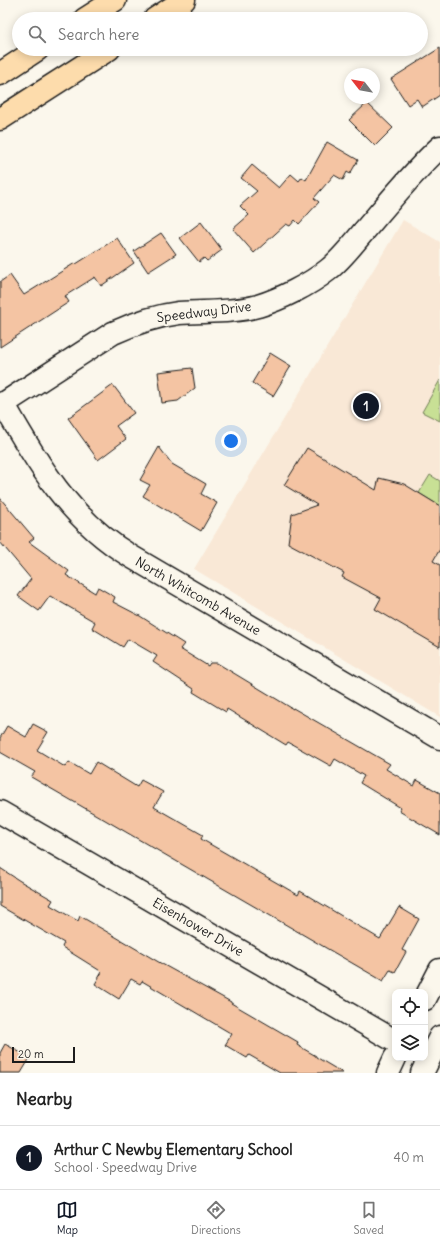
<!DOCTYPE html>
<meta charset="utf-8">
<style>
body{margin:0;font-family:Delius,sans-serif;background:#f2f2f2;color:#222}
.controls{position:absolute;right:12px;bottom:12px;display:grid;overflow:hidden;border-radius:8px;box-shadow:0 2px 10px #0003}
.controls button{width:36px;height:36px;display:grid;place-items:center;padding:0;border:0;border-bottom:1px solid #e0e0e0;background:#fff;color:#222;font:20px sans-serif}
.compass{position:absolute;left:344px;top:68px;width:36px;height:36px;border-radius:50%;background:#fff;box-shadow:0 2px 10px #0003;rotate:301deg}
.scale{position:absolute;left:12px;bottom:10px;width:63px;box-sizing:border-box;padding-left:4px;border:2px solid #1c1c1c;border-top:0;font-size:11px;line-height:14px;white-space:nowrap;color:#1c1c1c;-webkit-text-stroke:3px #fbf7ec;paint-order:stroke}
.you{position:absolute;left:231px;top:441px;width:14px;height:14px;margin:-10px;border:3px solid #fff;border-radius:50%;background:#1a73e8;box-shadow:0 0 0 6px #1a73e833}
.badge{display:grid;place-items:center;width:26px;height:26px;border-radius:50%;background:#111827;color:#fff;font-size:13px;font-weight:700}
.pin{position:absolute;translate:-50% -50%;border:2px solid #fff;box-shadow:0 1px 4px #0006}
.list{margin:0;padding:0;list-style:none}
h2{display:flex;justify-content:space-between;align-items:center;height:52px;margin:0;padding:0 16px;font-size:17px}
h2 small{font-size:13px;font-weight:400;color:#767676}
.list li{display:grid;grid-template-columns:26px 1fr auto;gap:12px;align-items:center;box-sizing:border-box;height:64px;padding:0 16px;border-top:1px solid #e0e0e0}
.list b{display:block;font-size:15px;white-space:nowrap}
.list p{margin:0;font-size:13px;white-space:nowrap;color:#767676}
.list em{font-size:13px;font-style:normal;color:#767676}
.icon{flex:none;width:22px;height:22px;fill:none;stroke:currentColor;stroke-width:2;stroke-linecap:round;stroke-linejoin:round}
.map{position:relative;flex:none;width:440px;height:1073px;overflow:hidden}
.search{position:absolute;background:#fff;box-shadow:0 2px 10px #0003;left:12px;right:12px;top:12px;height:44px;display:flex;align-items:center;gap:10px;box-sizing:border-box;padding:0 14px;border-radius:22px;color:#767676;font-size:15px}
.sheet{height:116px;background:#fff}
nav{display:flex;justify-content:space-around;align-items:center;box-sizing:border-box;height:56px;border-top:1px solid #e0e0e0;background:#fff;font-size:11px;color:#767676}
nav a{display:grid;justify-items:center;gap:2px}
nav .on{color:#111827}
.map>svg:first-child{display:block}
.built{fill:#f9e8d6}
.green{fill:#c8e095;stroke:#727e58}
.building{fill:#f4c4a3;stroke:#1c1c1c}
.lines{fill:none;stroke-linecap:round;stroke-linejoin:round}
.minor-casing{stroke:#1c1c1c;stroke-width:25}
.major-casing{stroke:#1c1c1c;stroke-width:25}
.minor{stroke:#fbf7ec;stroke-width:22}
.major{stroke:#fddcac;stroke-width:22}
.labels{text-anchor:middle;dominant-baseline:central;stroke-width:4;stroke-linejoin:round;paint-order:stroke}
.street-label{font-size:13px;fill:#1c1c1c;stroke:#fbf7ec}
</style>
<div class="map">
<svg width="440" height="1073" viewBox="0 0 440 1073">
<rect width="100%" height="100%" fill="#fbf7ec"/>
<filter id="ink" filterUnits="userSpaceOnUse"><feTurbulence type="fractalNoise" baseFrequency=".025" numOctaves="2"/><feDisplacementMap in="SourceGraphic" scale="8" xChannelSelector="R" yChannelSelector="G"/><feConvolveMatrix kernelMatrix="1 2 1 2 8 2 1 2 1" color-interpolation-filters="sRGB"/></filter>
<g filter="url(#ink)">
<!-- built -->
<path class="built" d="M403,220L440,242V717L194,569Z"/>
<!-- green -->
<path class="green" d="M440,380V421L422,412Z
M430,475L440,481V506L419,493Z"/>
<!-- building -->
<path class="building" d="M440,48V95L422,107L417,99L408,105L391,79Z
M367,103L393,128L375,146L349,120Z
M327,142L358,160L350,174L347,172L343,180L334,175L314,198L319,202L299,224L295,220L290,226L286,224L254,253L233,229L249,215L240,206L257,191L241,178L252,165L279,188L291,174L299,181L302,177L306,180Z
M201,222L222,250L207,261L204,258L199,262L180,238Z
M161,233L176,254L148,272L134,251Z
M117,238L134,263L101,286L95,277L65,296L69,302L0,347V282L10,275L24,295L75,263L76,264Z
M270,353L291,366L273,396L252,383Z
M192,368L195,388L178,401L162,403L158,372Z
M113,385L134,413L116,426L126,439L98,460L68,418Z
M159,447L172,464L206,484L201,494L217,503L201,531L143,496L150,485L140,480Z
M307,448L376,490L379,478L404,484L440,506V549L433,561L440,565V647L375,609L381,598L342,577L344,573L288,543L292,514L317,505L284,485Z
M0,498L34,538L29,542L69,571L66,575L95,593L98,587L115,597L113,602L140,616L184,644L180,649L208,666L210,663H217L293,709V708L390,764L386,769L414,786L417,780L440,793V835L399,811L401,808L360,783L364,776L335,759L331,766L288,742L286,745L227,709L226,712L193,692L194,689L153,662L157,656L128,639L123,647L92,628L95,622L50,596L39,611L18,596L31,579L0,542Z
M33,724L48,732L37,750L65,767L69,762L89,774L96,762L137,787L141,780L163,792L154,807L203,835L201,839L298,895L300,891L380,939L399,907L419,919L402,950L406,952L395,972L390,970L383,981L31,777L35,772L0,752V738L7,726L26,737Z
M0,868L20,881L53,900L50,905L78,921L80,916L162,964L231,1002V1003L298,1042L297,1045L316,1056V1057L343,1073H280L249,1055L247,1058L225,1045L232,1034L142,981L140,984L131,979L119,999L95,984L102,972L62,947L64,943L0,906Z
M5,1044L30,1058L21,1073H0V1053Z"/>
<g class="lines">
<defs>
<path id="minor" d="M3,403C38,465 70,520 132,557L440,738
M0,406L113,333C135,323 155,316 179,313C206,311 232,313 258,306C281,299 309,285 328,270C342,259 353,244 365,230C389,202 413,172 440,147
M0,812L395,1041
M425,999L440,970
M388,1073L395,1058
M422,1073L440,1037"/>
<path id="major" d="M85,19L115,0
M155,19L184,0
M0,74L38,49
M0,119L109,49"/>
</defs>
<!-- minor casing -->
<use href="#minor" class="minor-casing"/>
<!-- major casing -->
<use href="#major" class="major-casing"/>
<!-- minor -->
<use href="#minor" class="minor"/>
<!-- major -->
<use href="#major" class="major"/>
</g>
</g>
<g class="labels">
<!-- street labels -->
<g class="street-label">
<text transform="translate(204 312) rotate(-7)">Speedway Drive</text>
<text transform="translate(198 596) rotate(30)">North Whitcomb Avenue</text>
<text transform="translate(198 927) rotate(30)">Eisenhower Drive</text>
</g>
</g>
</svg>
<div class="controls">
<button><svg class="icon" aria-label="locate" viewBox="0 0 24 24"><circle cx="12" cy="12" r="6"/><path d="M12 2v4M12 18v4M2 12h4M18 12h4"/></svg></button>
<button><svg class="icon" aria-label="layers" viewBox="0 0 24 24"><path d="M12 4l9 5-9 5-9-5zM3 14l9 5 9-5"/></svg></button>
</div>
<svg class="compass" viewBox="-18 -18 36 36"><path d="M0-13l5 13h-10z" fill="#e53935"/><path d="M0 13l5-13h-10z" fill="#767676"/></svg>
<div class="scale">20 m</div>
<div class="you"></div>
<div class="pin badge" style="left:366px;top:406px">1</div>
<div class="search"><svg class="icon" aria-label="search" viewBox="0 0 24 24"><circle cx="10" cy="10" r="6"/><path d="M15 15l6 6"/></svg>Search here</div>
</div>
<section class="sheet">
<h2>Nearby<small></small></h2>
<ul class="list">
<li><span class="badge">1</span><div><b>Arthur C Newby Elementary School</b><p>School · Speedway Drive</p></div><em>40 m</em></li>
</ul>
</section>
<nav>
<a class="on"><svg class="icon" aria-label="map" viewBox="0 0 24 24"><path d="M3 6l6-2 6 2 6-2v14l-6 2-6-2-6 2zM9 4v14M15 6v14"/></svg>Map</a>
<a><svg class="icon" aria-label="directions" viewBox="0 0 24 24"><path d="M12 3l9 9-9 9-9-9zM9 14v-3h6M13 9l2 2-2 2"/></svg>Directions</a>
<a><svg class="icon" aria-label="saved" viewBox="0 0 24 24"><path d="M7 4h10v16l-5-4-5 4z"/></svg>Saved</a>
</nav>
